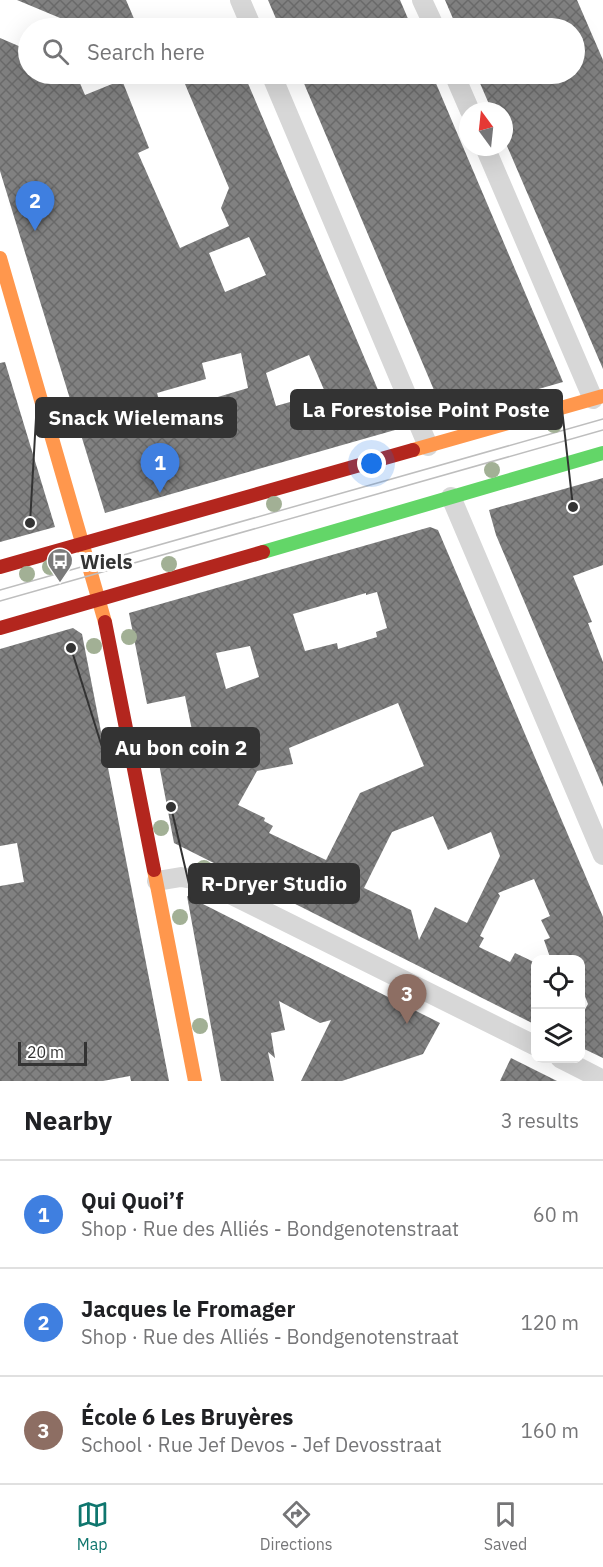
<!DOCTYPE html>
<meta charset="utf-8">
<style>
body{margin:0;font-family:"IBM Plex Sans",sans-serif;background:#f2f2f2;color:#202124}
.controls{position:absolute;right:18px;bottom:18px;display:grid;overflow:hidden;border-radius:12px;box-shadow:0 6px 24px #0002}
.controls button{width:54px;height:54px;display:grid;place-items:center;padding:0;border:0;border-bottom:2px solid #e0e0e0;background:#fff;color:#202124;font:30px sans-serif}
.compass{position:absolute;left:459px;top:102px;width:54px;height:54px;border-radius:50%;background:#fff;box-shadow:0 6px 24px #0002;rotate:345deg}
.scale{position:absolute;left:18px;bottom:15px;width:69px;box-sizing:border-box;padding-left:6px;border:3px solid #333;border-top:0;font-size:16px;line-height:21px;white-space:nowrap;color:#333;-webkit-text-stroke:4px #fff;paint-order:stroke}
.you{position:absolute;left:372px;top:464px;width:21px;height:21px;margin:-15px;border:4px solid #fff;border-radius:50%;background:#1a73e8;box-shadow:0 0 0 9px #1a73e833}
.badge{display:grid;place-items:center;width:39px;height:39px;border-radius:50%;background:#0f766e;color:#fff;font-size:20px;font-weight:700}
.pin{position:absolute;translate:-50% -50px;filter:drop-shadow(0 2px 3px #0008)}
.pin::after{content:'';position:absolute;top:32px;width:21px;height:18px;background:inherit;clip-path:polygon(0 0,100% 0,50% 100%)}
.list{margin:0;padding:0;list-style:none}
h2{display:flex;justify-content:space-between;align-items:center;height:78px;margin:0;padding:0 24px;font-size:26px}
h2 small{font-size:20px;font-weight:400;color:#757577}
.list li{display:grid;grid-template-columns:39px 1fr auto;gap:18px;align-items:center;box-sizing:border-box;height:108px;padding:0 24px;border-top:2px solid #e0e0e0}
.list b{display:block;font-size:22px;white-space:nowrap}
.list p{margin:0;font-size:20px;white-space:nowrap;color:#757577}
.list em{font-size:20px;font-style:normal;color:#757577}
.icon{flex:none;width:33px;height:33px;fill:none;stroke:currentColor;stroke-width:2;stroke-linecap:round;stroke-linejoin:round}
.map{position:relative;flex:none;width:603px;height:1081px;overflow:hidden}
.search{position:absolute;background:#fff;box-shadow:0 6px 24px #0002;left:18px;right:18px;top:18px;height:66px;display:flex;align-items:center;gap:15px;box-sizing:border-box;padding:0 21px;border-radius:33px;color:#757577;font-size:22px}
.sheet{height:402px;background:#fff}
nav{display:flex;justify-content:space-around;align-items:center;box-sizing:border-box;height:84px;border-top:2px solid #e0e0e0;background:#fff;font-size:16px;color:#757577}
nav a{display:grid;justify-items:center;gap:3px}
nav .on{color:#0f766e}
.map>svg:first-child{display:block}
.building{fill:url(#building-cross-hatch);fill-rule:evenodd}
.lines{fill:none;stroke-linecap:round;stroke-linejoin:round}
.street{stroke:#d7d7d7;stroke-width:20}
.fast{stroke:#63d668;stroke-width:14}
.slow{stroke:#ff974d;stroke-width:14}
.jam{stroke:#b3261e;stroke-width:14}
.tram{stroke:#bebebe;stroke-width:1.5}
.tree{fill:#a2b095}
.labels{text-anchor:middle;dominant-baseline:central;stroke-width:6;stroke-linejoin:round;paint-order:stroke}
.poi-label{font-size:20px;font-weight:bold;fill:#333;stroke:#fff;text-anchor:start}
.leader{fill:none;stroke:#333;stroke-width:2}
.callout-dot{fill:#333;stroke:#fff;stroke-width:2}
.callout{fill:#333;stroke:#333;stroke-width:2}
.callout-label{font-size:21px;text-anchor:middle;font-weight:bold;fill:#fff}
</style>
<div class="map">
<svg width="603" height="1081" viewBox="0 0 603 1081">
<defs>
<pattern id="building-cross-hatch" width="8" height="8" patternUnits="userSpaceOnUse" patternTransform="scale(1.5)"><rect width="8" height="8" fill="#818181"/><path d="M0 0l8 8M0 8l8-8" fill="none" stroke="#6a6a6a"/></pattern>
</defs>
<rect width="100%" height="100%" fill="#fff"/>
<!-- building -->
<path class="building" d="M17,0H126L138,28H84Z
M268,0H400L412,28H280Z
M445,0H577L603,60V369L504,139V111H492L476,74H574V28H551L548,23L536,28H457Z
M0,38L28,50V74H76L85,95L122,80L149,148L138,153L180,248L229,226L221,208L229,188L185,84L188,74H244L395,430L105,513L0,171ZM249,237L266,275L225,292L209,253ZM241,353L248,388L201,402L206,422L168,432L157,393L206,379L202,363ZM309,355L325,392L276,406L266,373Z
M300,74H432L563,382L452,414L442,409Z
M5,362L55,527L0,542V363Z
M603,478V565L573,576L592,622L588,623L603,662V787L496,535L489,510Z
M430,527L438,530L603,917V1058L580,1047V1018L588,1004L580,984V960H551L544,940L550,938L541,920L550,916L534,879L498,893L500,896L480,936L484,938L479,947L510,962L515,953L536,963V1025L174,843L156,748L194,740L185,696L147,704L129,613ZM377,592L387,628L376,632L377,637L338,649L337,643L305,651L293,614L366,593V595ZM250,646L259,677L226,689L216,653ZM398,703L424,766L360,793L326,860L269,833L273,826L264,821L265,818L238,805L257,771L293,764L289,748ZM433,816L448,850L491,832L500,856L467,923L435,907L419,940L411,910L364,888L392,832Z
M73,628L82,634L169,1081H131L130,1076L103,1081H0V886L24,882L17,843L0,846V649Z
M187,896L440,1023L423,1054L342,1081H301L331,1020L320,1023L279,1001L285,1030L271,1033L275,1058L268,1052L274,1081H221Z
M511,1058L557,1081H500Z"/>
<g class="lines">
<!-- street -->
<path class="street" d="M240,0L252,28
M422,0L435,28
M271,74L428,446
M454,74L470,111
M485,147L593,399
M451,497L603,855
M157,881L181,877L204,881L536,1046
M560,1058L603,1080"/>
<!-- fast -->
<path class="fast" d="M263,552L603,453"/>
<!-- slow -->
<path class="slow" d="M0,258L105,622
M413,450L603,396
M154,870L195,1081"/>
<!-- jam -->
<path class="jam" d="M0,567L413,450
M105,622L154,870
M0,628L263,552"/>
<!-- tram -->
<path class="tram" d="M0,590L603,419
M0,601L603,430"/>
</g>
<!-- trees -->
<g class="tree">
<circle cx="554" cy="425" r="8"/>
<circle cx="492" cy="470" r="8"/>
<circle cx="274" cy="504" r="8"/>
<circle cx="169" cy="564" r="8"/>
<circle cx="50" cy="567" r="8"/>
<circle cx="27" cy="574" r="8"/>
<circle cx="129" cy="637" r="8"/>
<circle cx="94" cy="646" r="8"/>
<circle cx="161" cy="828" r="8"/>
<circle cx="204" cy="868" r="8"/>
<circle cx="180" cy="917" r="8"/>
<circle cx="200" cy="1026" r="8"/>
</g>
<!-- icons -->
<defs>
<symbol id="bus-pin" viewBox="-11 -11 22 30"><path d="M0 17L-7.5 6A9.5 9.5 0 1 1 7.5 6Z" fill="#7a7a7a" stroke="#fff"/><path d="M-5-6H5V4H4V6H2V4H-2V6H-4V4H-5ZM-3.5-4V0h7V-4ZM-3.5 1.2v1.5H-2V1.2ZM2 1.2v1.5H3.5V1.2Z" fill="#fff"/></symbol>
</defs>
<g fill-rule="evenodd">
<use href="#bus-pin" x="45" y="546" width="30" height="40"/>
</g>
<g class="labels">
<!-- poi labels -->
<g class="poi-label">
<text x="80" y="561">Wiels</text>
</g>
</g>
<!-- callouts -->
<path class="leader" d="M573 507L562 409M30 523L36 418M71 648L102 747M171 807L189 884"/>
<g class="callout-dot">
<circle cx="573" cy="507" r="6"/>
<circle cx="30" cy="523" r="6"/>
<circle cx="71" cy="648" r="6"/>
<circle cx="171" cy="807" r="6"/>
</g>
<g class="callout">
<rect x="291" y="390" width="271" height="39" rx="6"/>
<rect x="36" y="398" width="200" height="39" rx="6"/>
<rect x="102" y="728" width="157" height="39" rx="6"/>
<rect x="189" y="864" width="170" height="39" rx="6"/>
</g>
<g class="callout-label">
<text x="426" y="417">La Forestoise Point Poste</text>
<text x="136" y="425">Snack Wielemans</text>
<text x="181" y="755">Au bon coin 2</text>
<text x="274" y="891">R-Dryer Studio</text>
</g>
</svg>
<div class="controls">
<button><svg class="icon" aria-label="locate" viewBox="0 0 24 24"><circle cx="12" cy="12" r="6"/><path d="M12 2v4M12 18v4M2 12h4M18 12h4"/></svg></button>
<button><svg class="icon" aria-label="layers" viewBox="0 0 24 24"><path d="M12 4l9 5-9 5-9-5zM3 14l9 5 9-5"/></svg></button>
</div>
<svg class="compass" viewBox="-18 -18 36 36"><path d="M0-13l5 13h-10z" fill="#e53935"/><path d="M0 13l5-13h-10z" fill="#757577"/></svg>
<div class="scale">20 m</div>
<div class="you"></div>
<div class="pin badge" style="left:160px;top:493px;background:#3f7fe0">1</div>
<div class="pin badge" style="left:35px;top:231px;background:#3f7fe0">2</div>
<div class="pin badge" style="left:407px;top:1024px;background:#8d6e63">3</div>
<div class="search"><svg class="icon" aria-label="search" viewBox="0 0 24 24"><circle cx="10" cy="10" r="6"/><path d="M15 15l6 6"/></svg>Search here</div>
</div>
<section class="sheet">
<h2>Nearby<small>3 results</small></h2>
<ul class="list">
<li><span class="badge" style="background:#3f7fe0">1</span><div><b>Qui Quoi’f</b><p>Shop · Rue des Alliés - Bondgenotenstraat</p></div><em>60 m</em></li>
<li><span class="badge" style="background:#3f7fe0">2</span><div><b>Jacques le Fromager</b><p>Shop · Rue des Alliés - Bondgenotenstraat</p></div><em>120 m</em></li>
<li><span class="badge" style="background:#8d6e63">3</span><div><b>École 6 Les Bruyères</b><p>School · Rue Jef Devos - Jef Devosstraat</p></div><em>160 m</em></li>
</ul>
</section>
<nav>
<a class="on"><svg class="icon" aria-label="map" viewBox="0 0 24 24"><path d="M3 6l6-2 6 2 6-2v14l-6 2-6-2-6 2zM9 4v14M15 6v14"/></svg>Map</a>
<a><svg class="icon" aria-label="directions" viewBox="0 0 24 24"><path d="M12 3l9 9-9 9-9-9zM9 14v-3h6M13 9l2 2-2 2"/></svg>Directions</a>
<a><svg class="icon" aria-label="saved" viewBox="0 0 24 24"><path d="M7 4h10v16l-5-4-5 4z"/></svg>Saved</a>
</nav>
